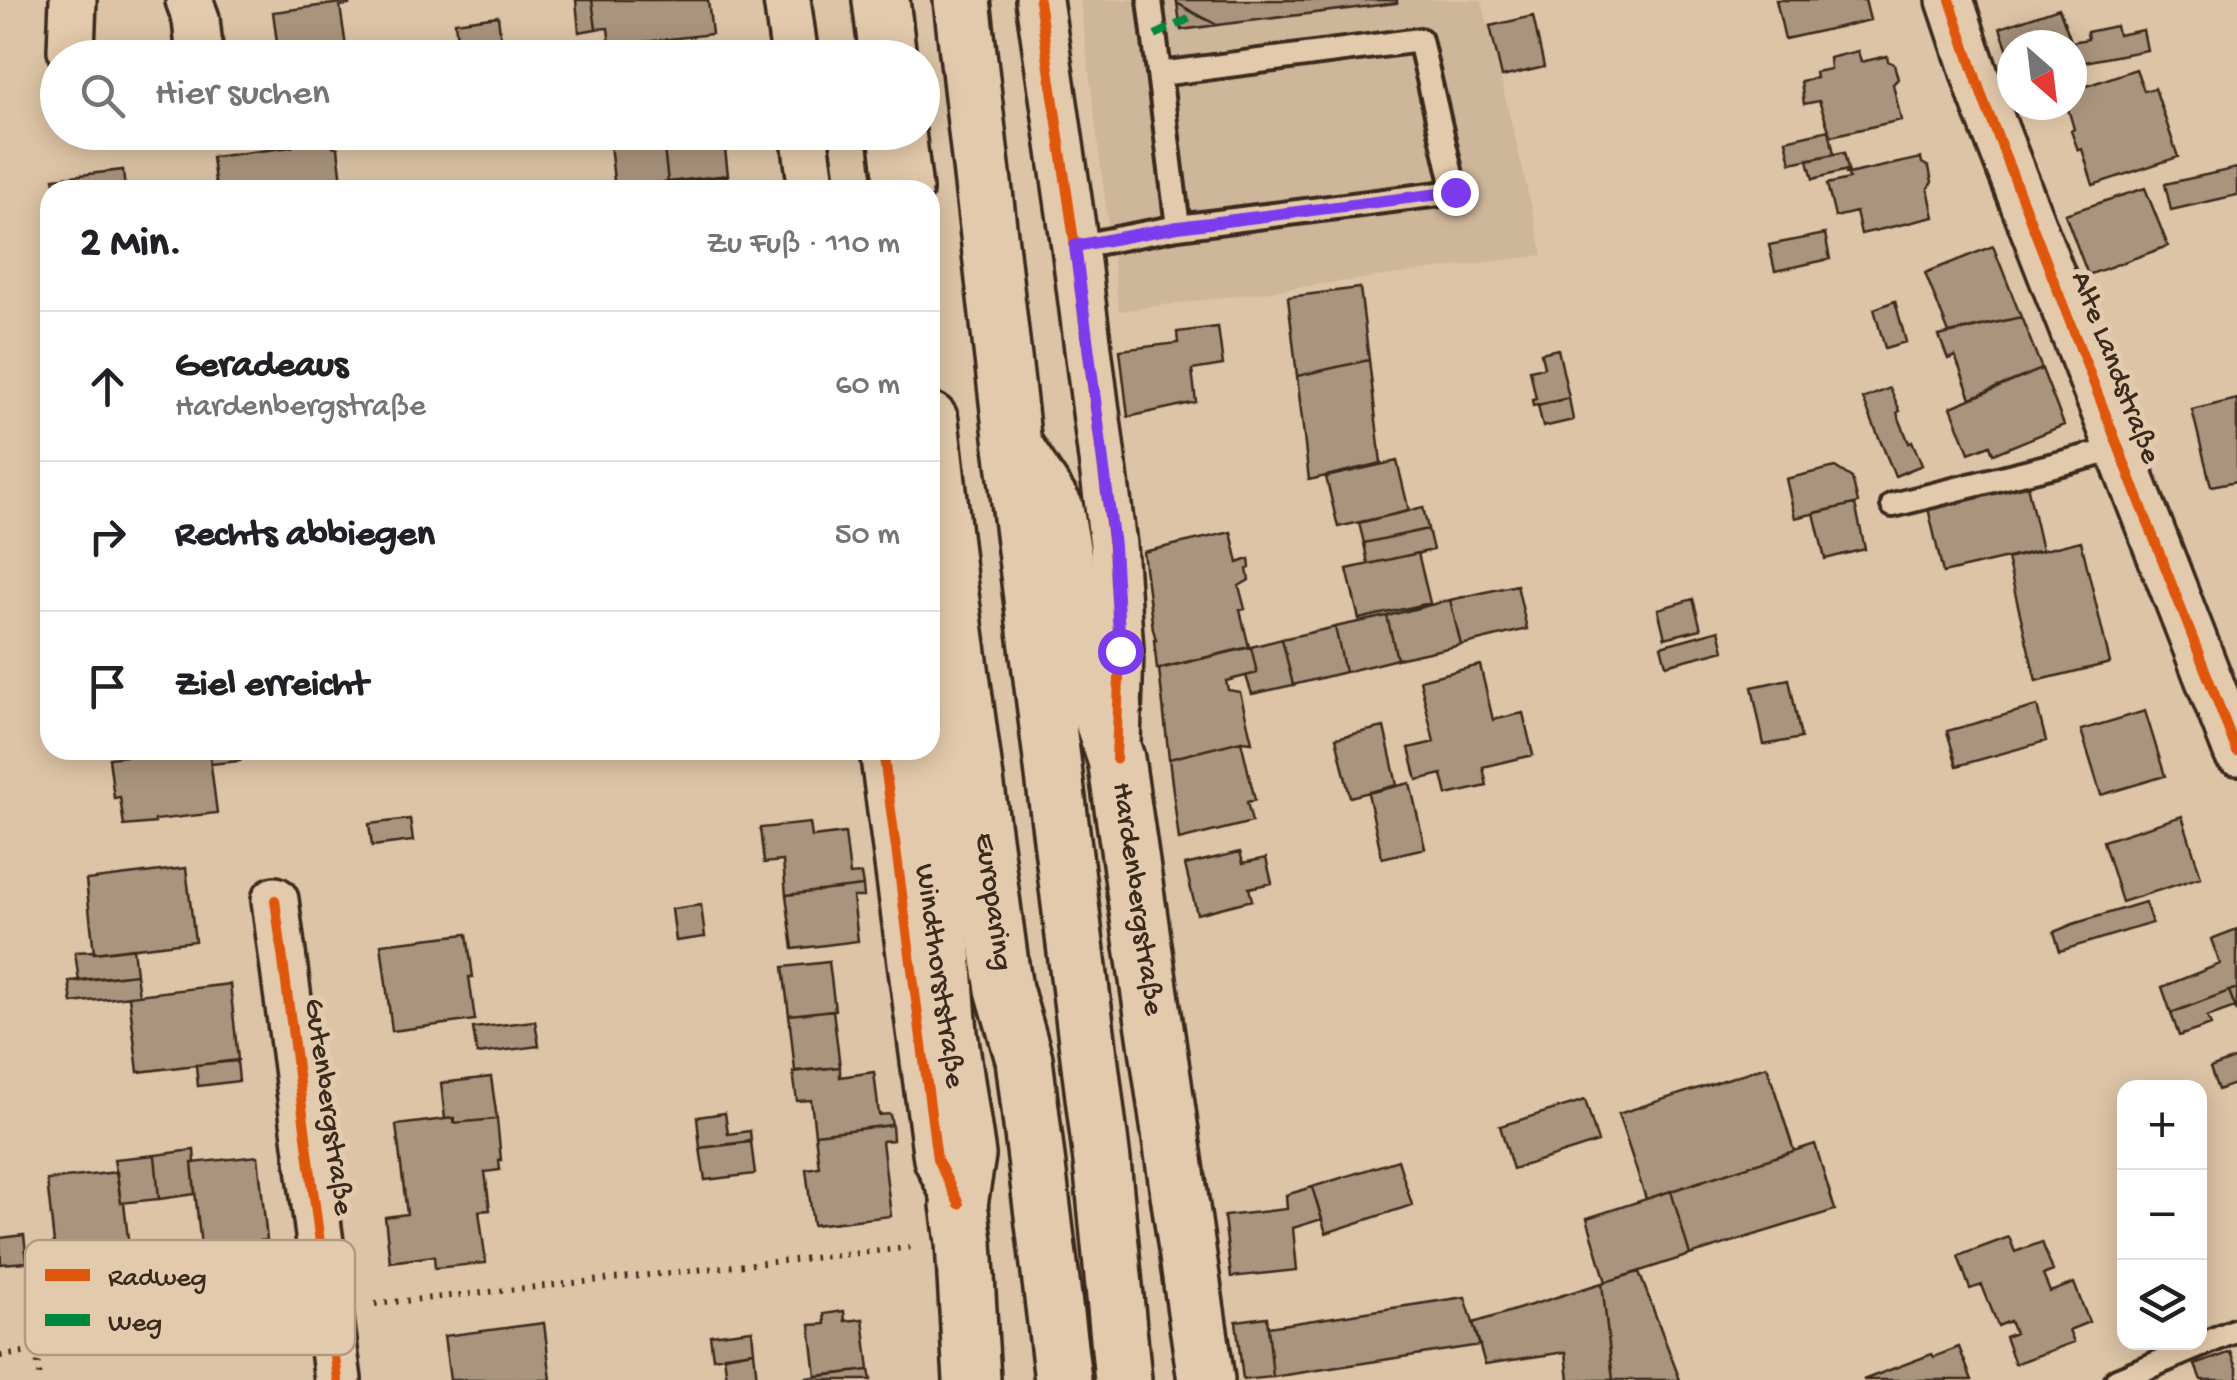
<!DOCTYPE html>
<html lang="de">
<meta charset="utf-8">
<style>
body{margin:0;font-family:"Gochi Hand",sans-serif;background:#f6f6f6;color:#202124}
.controls{position:absolute;right:30px;bottom:30px;display:grid;overflow:hidden;border-radius:20px;box-shadow:0 5px 25px #0003}
.controls button{width:90px;height:90px;display:grid;place-items:center;padding:0;border:0;border-bottom:2px solid #e0e0e0;background:#fff;color:#202124;font:50px sans-serif}
.compass{position:absolute;left:1997px;top:30px;width:90px;height:90px;border-radius:50%;background:#fff;box-shadow:0 5px 25px #0003;rotate:152deg}
.stop{position:absolute;width:30px;height:30px;margin:-22px;border:8px solid #7c3aed;border-radius:50%;background:#fff}
.stop.end{background:#7c3aed;border-color:#fff;box-shadow:0 2px 10px #0008}
.list{margin:0;padding:0;list-style:none}
h2{display:flex;justify-content:space-between;align-items:center;height:130px;margin:0;padding:0 40px;font-size:42px}
h2 small{font-size:32px;font-weight:400;color:#757577}
.list li{display:grid;grid-template-columns:65px 1fr auto;gap:30px;align-items:center;box-sizing:border-box;height:150px;padding:0 40px;border-top:2px solid #e0e0e0}
.list b{display:block;font-size:38px;white-space:nowrap}
.list p{margin:0;font-size:32px;white-space:nowrap;color:#757577}
.list em{font-size:32px;font-style:normal;color:#757577}
.icon{flex:none;width:55px;height:55px;fill:none;stroke:currentColor;stroke-width:2;stroke-linecap:round;stroke-linejoin:round}
.map{position:relative;flex:none;width:2237px;height:1380px;overflow:hidden}
.search{position:absolute;background:#fff;box-shadow:0 5px 25px #0003;left:40px;top:40px;width:900px;height:110px;display:flex;align-items:center;gap:25px;box-sizing:border-box;padding:0 35px;border-radius:55px;color:#757577;font-size:38px}
.panel{position:absolute;background:#fff;box-shadow:0 5px 25px #0003;left:40px;top:180px;width:900px;height:580px;border-radius:30px}
.map>svg:first-child{display:block}
.built{fill:#ceb69a}
.building{fill:#aa947d;stroke:#3b2a1e;stroke-width:2.5}
.lines{fill:none;stroke-linecap:round;stroke-linejoin:round}
.lane-casing{stroke:#3b2a1e;stroke-width:30}
.street-casing{stroke:#3b2a1e;stroke-width:52}
.secondary-casing{stroke:#3b2a1e;stroke-width:62}
.highway-casing{stroke:#3b2a1e;stroke-width:62}
.path{stroke:#3b2a1e;stroke-width:6;stroke-dasharray:2.5 8;stroke-linecap:butt}
.lane{stroke:#e4caac;stroke-width:22}
.street{stroke:#e4caac;stroke-width:45}
.secondary{stroke:#e4caac;stroke-width:55}
.highway{stroke:#e4caac;stroke-width:55}
.quiet{stroke:#00873e;stroke-width:8;stroke-dasharray:15 8;stroke-linecap:butt}
.cycleway-casing{stroke:#e4caac;stroke-width:16}
.cycleway{stroke:#df570d;stroke-width:10}
.route{stroke:#7c3aed;stroke-width:12}
.labels{text-anchor:middle;dominant-baseline:central;stroke-width:10;stroke-linejoin:round;paint-order:stroke}
.street-label{font-size:30px;fill:#3b2a1e;stroke:#e4caac}
.key{fill:#e4caac;stroke:#b19a81;stroke-width:2.5}
.key-label{font-size:28px;fill:#3b2a1e}
</style>
<div class="map">
<svg width="2237" height="1380" viewBox="0 0 2237 1380">
<rect width="100%" height="100%" fill="#ddc4a6"/>
<filter id="ink" filterUnits="userSpaceOnUse"><feTurbulence type="fractalNoise" baseFrequency=".01" numOctaves="2"/><feDisplacementMap in="SourceGraphic" scale="20" xChannelSelector="R" yChannelSelector="G"/><feConvolveMatrix kernelMatrix="1 2 1 2 8 2 1 2 1" color-interpolation-filters="sRGB"/></filter>
<g filter="url(#ink)">
<!-- built -->
<path class="built" d="M1080,0H1482L1543,255L1119,311Z"/>
<!-- building -->
<path class="building" d="M576,0H592L596,29L579,32Z
M592,0H708L712,34L610,46L608,28L596,29Z
M1176,0H1397V3L1217,25L1177,3Z
M1776,0H1865L1870,20L1785,39Z
M349,2V5L340,6L346,47H354L355,58H279L273,12Z
M1177,3L1197,15L1217,25L1181,30Z
M2059,8L2079,63L2072,65V45H2012V62L2000,28Z
M498,16L503,58H459L455,22Z
M1533,16L1544,67L1502,77L1490,26Z
M2116,26L2118,35L2143,30L2147,50L2079,63L2072,42L2088,39L2087,32Z
M1858,51L1861,62L1887,56L1888,61L1894,64L1898,79L1893,84L1901,120L1831,136L1819,101L1804,104L1801,81L1816,78L1815,72L1830,69L1829,58Z
M2136,69L2144,91L2155,88L2178,157L2093,185L2082,149L2078,150L2071,131L2074,129L2067,105H2072V91Z
M1829,130L1834,154L1791,163L1786,140Z
M365,132H390V136L366,140Z
M628,132H662L668,182L615,190L609,135Z
M662,132H723L728,175L668,182Z
M325,134L326,143L338,148L342,183L334,190H216L212,157L292,147L291,138Z
M1844,152L1849,174H1846L1847,170L1813,179L1808,160Z
M1921,158L1922,163L1929,167L1932,182L1928,188L1934,217L1861,234L1856,212L1835,217L1827,184L1849,179L1848,174Z
M2237,168V195L2171,210L2165,184Z
M123,170L125,190H56L54,178Z
M727,176L729,190H670L669,183Z
M668,182L670,190H613H615Z
M2145,188L2168,246L2088,275L2065,214Z
M1825,234L1830,259L1775,271L1769,245Z
M1993,246L2021,317L1949,333L1925,273Z
M1360,288L1369,360L1297,376L1288,297Z
M1895,301L1906,342L1885,348L1874,309Z
M2021,317L2042,369L1971,398L1955,356L1948,359L1939,336Z
M1218,327L1223,365L1192,370L1196,402L1128,417L1120,350L1178,343L1177,332Z
M1558,349L1569,398L1533,406L1532,400L1536,399L1530,370L1544,367L1541,353Z
M1369,360L1381,463L1309,480L1297,376Z
M2042,369L2064,425L1993,454L1990,445L1969,453L1951,407Z
M1890,388L1900,411L1897,413L1909,443L1912,441L1922,465L1895,476L1863,399Z
M1569,398L1573,420L1543,427L1538,406Z
M2237,399V481L2211,486L2192,410Z
M1397,461L1409,511L1338,527L1326,477Z
M1835,467L1852,478L1858,503L1795,518L1786,479Z
M2027,485L2042,550L1943,573L1928,508Z
M1855,504L1865,549L1825,559L1814,513Z
M1423,507L1428,529L1364,543L1359,523Z
M1428,529L1433,550L1368,564L1364,543Z
M1231,532L1238,563L1249,559L1250,568L1247,569L1249,580L1239,586L1245,609L1240,610L1249,647L1157,669L1154,640H1156L1153,629L1143,552Z
M2081,541L2110,663L2036,681L2007,559Z
M1418,553L1430,603L1359,619L1347,569Z
M1517,585L1527,629L1461,645L1450,600Z
M1693,599L1701,629L1665,638L1658,609Z
M1450,600L1461,645L1397,659L1387,616Z
M1387,616L1397,659L1345,672L1335,627Z
M1335,627L1345,672L1293,685L1282,639Z
M1719,630L1724,650L1666,665L1661,646Z
M1282,639L1293,685L1252,694L1246,676L1257,673L1251,647Z
M1251,647L1257,673L1226,681L1228,690L1240,692L1252,742L1241,741L1169,759L1159,669Z
M1480,665L1493,720L1523,713L1533,755L1483,767L1487,786L1447,795L1442,774L1417,780L1409,748L1434,742L1420,680Z
M1789,679L1801,738L1764,745L1752,687Z
M2037,706L2046,741L1957,766L1947,731Z
M2145,711L2165,776L2101,795L2081,730Z
M1384,727L1397,785L1350,797L1336,738Z
M1241,741L1255,800L1247,802L1252,822L1179,840L1169,759Z
M175,750H209L217,813L155,820V823L124,826L120,797L114,798L109,758Z
M209,750H238L240,761L211,764Z
M1410,783L1425,848L1382,858L1368,793Z
M2182,816L2201,877L2122,902L2103,841Z
M410,819L413,841L372,846L369,824Z
M810,823L812,837L845,833L850,875L861,874L863,886L786,895L783,861L764,863L760,828Z
M1240,852L1243,863L1266,858L1272,883L1249,888L1252,900L1197,914L1185,865Z
M186,868L195,941L94,953L86,880Z
M863,886L864,897H853L858,941L793,949L786,895Z
M2145,902L2152,923L2060,951L2054,932L2073,924Z
M701,905L705,937L676,941L672,909Z
M2237,929V988L2171,1013L2162,987L2220,964L2211,939Z
M467,934L473,977H469L475,1020L392,1031L381,944Z
M133,948L136,974L79,981L75,952L94,951V953Z
M829,962L835,1010L789,1015L783,967Z
M136,974L139,995L72,1003L69,981Z
M230,984L238,1060L138,1072L129,996Z
M2237,988V1012L2229,991Z
M2229,991L2235,1007L2207,1017L2211,1025L2179,1036L2171,1013Z
M833,1010L840,1067L795,1071L789,1015Z
M535,1021L539,1046L477,1054L473,1028Z
M2237,1058V1083L2218,1090L2210,1068Z
M237,1061L239,1081L198,1086L196,1065Z
M1767,1066L1794,1151L1646,1199L1618,1114Z
M840,1067V1077L874,1072L879,1115L890,1114L892,1125L815,1134L811,1100L797,1101L793,1072Z
M491,1077L497,1119L454,1123V1118L445,1119L441,1083Z
M1585,1100L1598,1142L1513,1169L1500,1126Z
M725,1113L728,1134L750,1131L751,1141L700,1148L697,1117Z
M454,1118V1123L497,1119L501,1160H499L500,1170L485,1172L490,1210L479,1211L486,1263L435,1268L434,1256L390,1262L385,1217L407,1214L396,1125Z
M892,1125L893,1140L882,1141L891,1216L813,1225L806,1169L819,1167L815,1134Z
M751,1142L755,1174L705,1180L700,1148Z
M1815,1144L1835,1210L1690,1255L1671,1191Z
M194,1150L195,1163H192L195,1194L159,1199L155,1155Z
M155,1155L159,1199L121,1203L114,1159Z
M258,1156L267,1240L201,1247L192,1163Z
M1398,1160L1412,1205L1326,1233L1312,1187Z
M117,1172L121,1203H124L130,1256L56,1262L47,1180Z
M1312,1187L1322,1219L1293,1228L1297,1270L1231,1277L1224,1216L1287,1209L1286,1195Z
M1671,1191L1690,1255L1606,1282L1587,1218Z
M24,1235L27,1262L1,1264L0,1238Z
M2009,1237L2015,1252L2042,1242L2053,1271L2043,1275L2050,1292L2074,1283L2089,1322L2069,1330L2074,1342L2015,1364L2005,1337L2015,1333L2010,1321L1998,1326L1982,1285L1970,1289L1958,1256Z
M1639,1272L1680,1380H1613L1602,1283Z
M1602,1283L1613,1380H1569L1566,1352L1485,1364L1473,1323Z
M1465,1297L1480,1345L1273,1377L1268,1327Z
M844,1311L845,1321L863,1319L869,1370L816,1376L810,1325L825,1324L824,1314Z
M1267,1317L1273,1377L1243,1380L1236,1321Z
M544,1323L551,1380H450L444,1336Z
M752,1330L754,1351L713,1358L710,1335Z
M1959,1347L1972,1380H1863L1932,1354L1934,1357Z
M754,1351L757,1380H727L724,1355Z
M2231,1352L2237,1368V1380H2201L2195,1365Z
M869,1370L871,1380H805V1378Z"/>
<g class="lines">
<defs>
<path id="lane" d="M1150,0L1178,227
M1075,247L1178,227L1455,192L1420,40L1160,74
M1893,505L2118,449
M2117,1380L2237,1330"/>
<path id="street" d="M189,0L196,19L200,58
M787,0L795,58
M1039,0L1075,247L1113,545L1120,651L1117,742
M1950,0L1982,96L2237,752
M73,58L71,50L73,0
M804,132L812,190
M883,750L937,1159L959,1204
M275,900L338,1380"/>
<path id="secondary" d="M1013,445L1055,509L1082,660L1116,759L1206,1380
M928,750L949,1034L967,1155L959,1204L964,1242L972,1380"/>
<path id="highway" d="M881,0L888,58
M962,0L1013,445L1102,1161L1123,1380
M897,132L904,190
M930,421L949,587L1000,964L1004,989L1024,1059L1063,1380"/>
</defs>
<!-- lane casing -->
<use href="#lane" class="lane-casing"/>
<!-- street casing -->
<use href="#street" class="street-casing"/>
<!-- secondary casing -->
<use href="#secondary" class="secondary-casing"/>
<!-- highway casing -->
<use href="#highway" class="highway-casing"/>
<!-- path -->
<path class="path" d="M375,1304L915,1247
M36,1352L40,1380
M0,1356L53,1349"/>
<!-- lane -->
<use href="#lane" class="lane"/>
<!-- street -->
<use href="#street" class="street"/>
<!-- secondary -->
<use href="#secondary" class="secondary"/>
<!-- highway -->
<use href="#highway" class="highway"/>
<!-- quiet -->
<path class="quiet" d="M1155,35L1197,15"/>
<defs>
<path id="cycleway" d="M1039,0L1075,247L1113,545L1120,651L1116,759
M1950,0L1982,96L2237,752
M883,750L937,1159L959,1204
M275,900L338,1380"/>
</defs>
<!-- cycleway casing -->
<use href="#cycleway" class="cycleway-casing"/>
<!-- cycleway -->
<use href="#cycleway" class="cycleway"/>
</g>
</g>
<g class="lines" filter="url(#ink)">
<!-- route -->
<path class="route" d="M1120,651L1114,546L1075,246L1178,227L1455,192"/>
</g>
<g class="labels">
<!-- street labels -->
<g class="street-label">
<text transform="translate(2114 368) rotate(69)">Alte Landstraße</text>
<text transform="translate(1136 899) rotate(82)">Hardenbergstraße</text>
<text transform="translate(992 902) rotate(82)">Europaring</text>
<text transform="translate(938 976) rotate(82)">Windthorststraße</text>
<text transform="translate(327 1107) rotate(82)">Gutenbergstraße</text>
</g>
</g>
<!-- legend -->
<rect x="25" y="1240" width="330" height="115" rx="15" class="key"/>
<rect x="45" y="1269" width="45" height="12" fill="#df570d"/>
<rect x="45" y="1314" width="45" height="12" fill="#00873e"/>
<g class="key-label">
<text x="108" y="1285">Radweg</text>
<text x="108" y="1330">Weg</text>
</g>
</svg>
<div class="controls">
<button>+</button>
<button>−</button>
<button><svg class="icon" aria-label="layers" viewBox="0 0 24 24"><path d="M12 4l9 5-9 5-9-5zM3 14l9 5 9-5"/></svg></button>
</div>
<svg class="compass" viewBox="-18 -18 36 36"><path d="M0-13l5 13h-10z" fill="#e53935"/><path d="M0 13l5-13h-10z" fill="#757577"/></svg>
<div class="stop" style="left:1120px;top:651px"></div>
<div class="stop end" style="left:1455px;top:192px"></div>
<div class="search"><svg class="icon" aria-label="search" viewBox="0 0 24 24"><circle cx="10" cy="10" r="6"/><path d="M15 15l6 6"/></svg>Hier suchen</div>
<section class="panel">
<h2>2 Min.<small>Zu Fuß · 110 m</small></h2>
<ul class="list">
<li><svg class="icon" aria-label="ahead" viewBox="0 0 24 24"><path d="M12 20V5M6 11l6-6 6 6"/></svg><div><b>Geradeaus</b><p>Hardenbergstraße</p></div><em>60 m</em></li>
<li><svg class="icon" aria-label="right" viewBox="0 0 24 24"><path d="M7 20v-9h11M14 6l5 5-5 5"/></svg><div><b>Rechts abbiegen</b></div><em>50 m</em></li>
<li><svg class="icon" aria-label="arrive" viewBox="0 0 24 24"><path d="M6 21V4h12l-3 4 3 4H6"/></svg><div><b>Ziel erreicht</b></div></li>
</ul>
</section>
</div>
